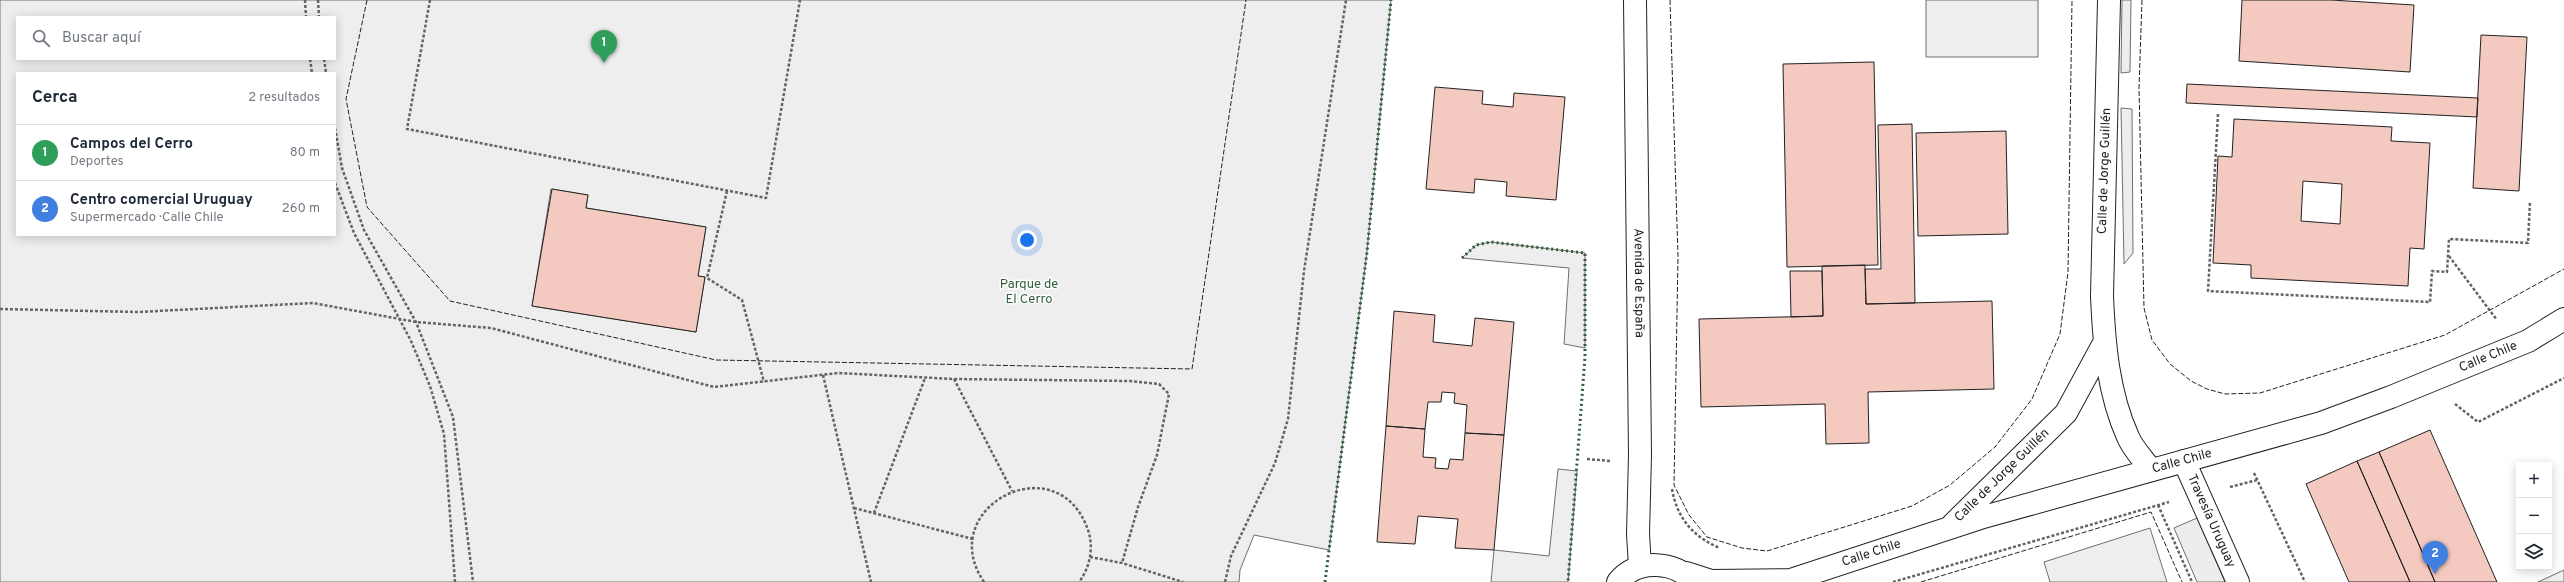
<!DOCTYPE html>
<html lang="es">
<meta charset="utf-8">
<style>
body{margin:0;font-family:Overpass,sans-serif;background:#f2f2f3;color:#1f2937}
.controls{position:absolute;right:12px;bottom:12px;display:grid;overflow:hidden;border-radius:0px;box-shadow:0 2px 10px #0003}
.controls button{width:36px;height:36px;display:grid;place-items:center;padding:0;border:0;border-bottom:1px solid #e0e1e3;background:#fff;color:#1f2937;font:20px sans-serif}
.you{position:absolute;left:1027px;top:240px;width:14px;height:14px;margin:-10px;border:3px solid #fff;border-radius:50%;background:#1a73e8;box-shadow:0 0 0 6px #1a73e833}
.badge{display:grid;place-items:center;width:26px;height:26px;border-radius:50%;background:#0b8043;color:#fff;font-size:13px;font-weight:700}
.pin{position:absolute;translate:-50% -33px;filter:drop-shadow(0 1px 2px #0008)}
.pin::after{content:'';position:absolute;top:21px;width:14px;height:12px;background:inherit;clip-path:polygon(0 0,100% 0,50% 100%)}
.list{margin:0;padding:0;list-style:none}
h2{display:flex;justify-content:space-between;align-items:center;height:52px;margin:0;padding:0 16px;font-size:17px}
h2 small{font-size:13px;font-weight:400;color:#747a83}
.list li{display:grid;grid-template-columns:26px 1fr auto;gap:12px;align-items:center;box-sizing:border-box;height:56px;padding:0 16px;border-top:1px solid #e0e1e3}
.list b{display:block;font-size:15px;white-space:nowrap}
.list p{margin:0;font-size:13px;white-space:nowrap;color:#747a83}
.list em{font-size:13px;font-style:normal;color:#747a83}
.icon{flex:none;width:22px;height:22px;fill:none;stroke:currentColor;stroke-width:2;stroke-linecap:round;stroke-linejoin:round}
.map{position:relative;flex:none;width:2564px;height:582px;overflow:hidden}
.search{position:absolute;background:#fff;box-shadow:0 2px 10px #0003;left:16px;top:16px;width:320px;height:44px;display:flex;align-items:center;gap:10px;box-sizing:border-box;padding:0 14px;border-radius:0px;color:#747a83;font-size:15px}
.panel{position:absolute;background:#fff;box-shadow:0 2px 10px #0003;left:16px;top:72px;width:320px;height:164px;border-radius:0px}
.map>svg:first-child{display:block}
.green{fill:#eee;stroke:#6f6f6f;fill-rule:evenodd}
.parking{fill:#ededed;stroke:#6f6f6f}
.building{fill:#f3c9c0;stroke:#222;fill-rule:evenodd}
.lines{fill:none;stroke-linecap:round;stroke-linejoin:round}
.minor-casing{stroke:#222;stroke-width:24}
.path{stroke:#646464;stroke-width:2.5;stroke-dasharray:3 2;stroke-linecap:butt}
.minor{stroke:#fff;stroke-width:22}
.hedge{stroke:#2f5e38;stroke-width:3;stroke-dasharray:2 3;stroke-linecap:butt}
.fence{stroke:#222;stroke-width:1;stroke-dasharray:5 2;stroke-linecap:butt}
.labels{text-anchor:middle;dominant-baseline:central;stroke-width:3;stroke-linejoin:round;paint-order:stroke}
.street-label{font-size:13px;fill:#222;stroke:#fff}
.park-label{font-size:13px;fill:#2f5e38;stroke:#fff}
</style>
<div class="map">
<svg width="2564" height="582" viewBox="0 0 2564 582">
<rect width="100%" height="100%" fill="#fff"/>
<!-- green -->
<path class="green" d="M0,0H1391L1367,252L1329,550L1254,535L1240,570L1239,582H0ZM17,17H335V59H17ZM17,73H335V235H17ZM551,189L588,195L586,208L706,227L698,276L705,277L696,332L532,306Z
M1926,0H2038V57H1926Z
M1491,242L1585,253V348L1564,344L1569,268L1462,258L1476,245Z
M1558,469L1577,471L1568,582H1491L1494,550L1549,556Z
M2150,528L2167,582H2050L2044,562Z
M2564,570V582H2538Z"/>
<!-- parking -->
<path class="parking" d="M2122,0H2131L2130,72L2121,73Z
M2121,108L2132,109L2133,253L2124,264Z
M2197,518L2225,582H2197L2174,528Z"/>
<!-- building -->
<path class="building" d="M2242,0H2331L2414,5L2410,72L2239,61Z
M2481,35L2527,37L2519,191L2473,188Z
M1874,62L1878,265L1787,267L1783,64Z
M2187,84L2478,98L2477,117L2186,103Z
M1435,87L1483,91L1482,104L1513,107L1514,93L1565,97L1556,200L1506,196L1507,182L1475,179L1474,193L1426,189Z
M2234,119L2392,127L2391,141L2430,143L2424,249L2410,248L2408,286L2251,278V265L2213,263L2218,156L2232,157ZM2303,181L2342,184L2340,224L2301,221Z
M1912,124L1915,303L1866,304L1865,269H1881L1878,125Z
M2006,131L2008,234L1918,236L1916,133Z
M552,189L588,195L586,208L706,227L698,276L705,277L696,332L532,306Z
M1865,265L1866,304L1992,301L1994,389L1868,392L1869,443L1826,444L1825,404L1701,407L1699,319L1823,316L1822,266Z
M1790,271H1822L1823,316L1791,317Z
M1394,311L1435,315L1433,342L1472,346L1475,318L1514,322L1504,435L1465,433L1467,405L1454,403L1455,393L1442,392L1441,402H1428L1425,429L1386,426Z
M1386,426L1425,429L1423,457L1436,458L1435,468L1448,469L1450,459L1463,460L1465,433L1504,435L1494,550L1455,548L1458,519L1418,516L1415,544L1377,542Z
M2430,430L2497,582H2435L2379,452Z
M2379,452L2435,582H2410L2357,461Z
M2357,461L2410,582H2349L2306,484Z"/>
<g class="lines">
<defs>
<g id="minor">
<path id="s1" d="M1635,0L1640,455L1638,534L1640,566"/>
<path d="M2109,0L2102,296C2104,343 2108,393 2128,437C2133,449 2144,460 2151,470"/>
<path id="s2" d="M2184,461L2238,582"/>
<path id="s3" d="M1953,524L2066,413L2104,343"/>
<path id="s4" d="M1686,573L1711,581L1791,580L1980,518L2321,423L2391,397L2528,341L2564,319"/>
<path d="M1618,582C1637,558 1675,561 1694,582"/>
</g>
</defs>
<!-- minor casing -->
<use href="#minor" class="minor-casing"/>
<!-- path -->
<path class="path" d="M305,0L306,17
M318,0L319,17
M430,0L407,129L766,198L800,0
M310,59L312,73
M324,59L326,73
M2218,114L2208,291L2430,302L2432,271L2447,272L2449,239L2528,243L2530,201
M335,128L342,168L364,230L416,322L453,417L473,582
M335,183L354,233L411,341L430,386L444,434L455,582
M727,191L707,278L742,300L764,382
M2449,256L2497,320
M0,309L138,312L313,303L416,322L491,328L714,387L838,373L954,379L1130,381L1159,384L1169,394L1157,455L1138,507L1122,563
M823,375L871,582
M954,379L1012,491
M2455,404L2478,422L2564,378
M1587,459L1610,461
M2254,473L2305,582
M2230,487L2257,480
M1672,489C1677,518 1693,537 1720,548
M2158,505L2192,582
M854,508L973,539
M874,513L925,378
M1090,557L1122,563L1183,582
M984,582C933,507 1058,443 1088,530C1094,547 1090,568 1079,582
M1225,582L1231,556L1275,463L1288,419L1304,271L1346,0
M1893,582L2169,502"/>
<!-- minor -->
<use href="#minor" class="minor"/>
<!-- hedge -->
<path class="hedge" d="M1462,258L1476,245L1491,242L1585,253V357L1568,582
M1325,582L1367,252L1391,0"/>
<!-- fence -->
<path class="fence" d="M367,0L346,99L367,207L450,301L716,360L1192,369L1246,0
M1670,0L1678,256L1674,485L1689,515L1707,537L1742,548L1767,551L1912,506L1950,485L1995,447L2032,399L2060,334L2068,272L2072,0
M2142,0L2139,88L2144,308L2152,340L2170,364L2191,381L2207,389L2225,394L2260,393L2445,335L2564,269
M1921,582L2151,512L2182,582"/>
</g>
<g class="labels">
<!-- street labels -->
<g class="street-label">
<text transform="translate(2105 171) rotate(-88)">Calle de Jorge Guillén</text>
<text stroke="none"><textPath href="#s1" startOffset="283">Avenida de España</textPath></text>
<text stroke="none"><textPath href="#s4" startOffset="839">Calle Chile</textPath></text>
<text stroke="none"><textPath href="#s4" startOffset="515">Calle Chile</textPath></text>
<text stroke="none"><textPath href="#s3" startOffset="69">Calle de Jorge Guillén</textPath></text>
<text stroke="none"><textPath href="#s2" startOffset="66">Travesía Uruguay</textPath></text>
<text stroke="none"><textPath href="#s4" startOffset="191">Calle Chile</textPath></text>
</g>
<!-- park labels -->
<g class="park-label">
<text x="1029" y="285">Parque de<tspan x="1029" dy="15">El Cerro</tspan></text>
</g>
</g>
</svg>
<div class="controls">
<button>+</button>
<button>−</button>
<button><svg class="icon" aria-label="layers" viewBox="0 0 24 24"><path d="M12 4l9 5-9 5-9-5zM3 14l9 5 9-5"/></svg></button>
</div>
<div class="you"></div>
<div class="pin badge" style="left:604px;top:63px;background:#2e9e5b">1</div>
<div class="pin badge" style="left:2435px;top:574px;background:#3f7fe0">2</div>
<div class="search"><svg class="icon" aria-label="search" viewBox="0 0 24 24"><circle cx="10" cy="10" r="6"/><path d="M15 15l6 6"/></svg>Buscar aquí</div>
<section class="panel">
<h2>Cerca<small>2 resultados</small></h2>
<ul class="list">
<li><span class="badge" style="background:#2e9e5b">1</span><div><b>Campos del Cerro</b><p>Deportes</p></div><em>80 m</em></li>
<li><span class="badge" style="background:#3f7fe0">2</span><div><b>Centro comercial Uruguay</b><p>Supermercado · Calle Chile</p></div><em>260 m</em></li>
</ul>
</section>
</div>
